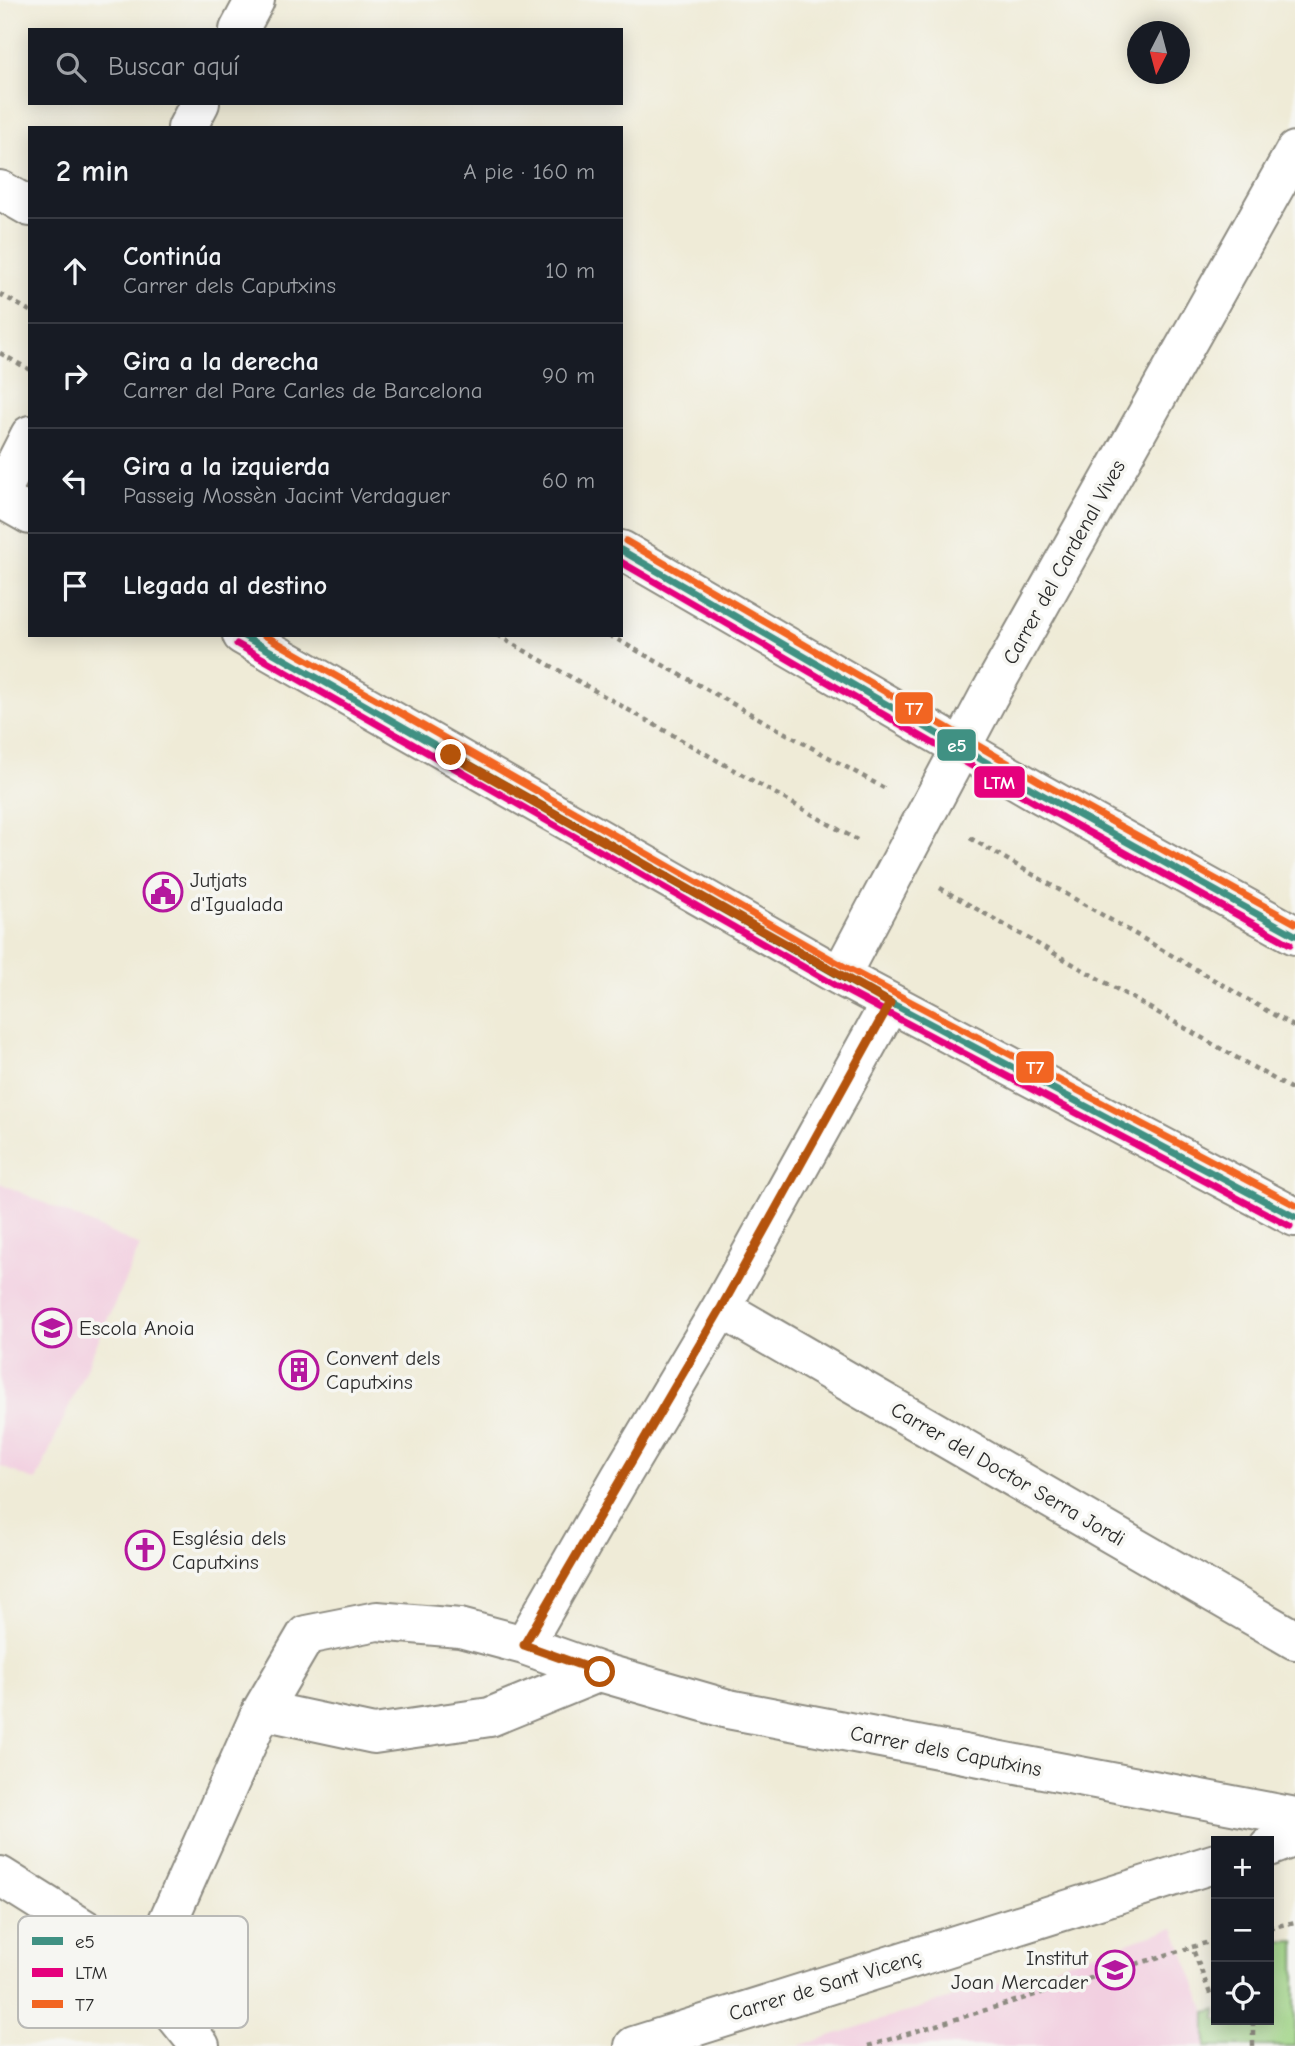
<!DOCTYPE html>
<html lang="es">
<meta charset="utf-8">
<style>
body{margin:0;font-family:"Comic Neue",sans-serif;background:#20242c;color:#f1f3f6}
.controls{position:absolute;right:21px;bottom:21px;display:grid;overflow:hidden;border-radius:0px;box-shadow:0 4px 18px #0003}
.controls button{width:63px;height:63px;display:grid;place-items:center;padding:0;border:0;border-bottom:2px solid #363941;background:#171b24;color:#f1f3f6;font:35px sans-serif}
.compass{position:absolute;left:1127px;top:21px;width:63px;height:63px;border-radius:50%;background:#171b24;box-shadow:0 4px 18px #0003;rotate:186deg}
.stop{position:absolute;width:21px;height:21px;margin:-16px;border:5px solid #b45309;border-radius:50%;background:#fff}
.stop.end{background:#b45309;border-color:#fff;box-shadow:0 2px 7px #0008}
.list{margin:0;padding:0;list-style:none}
h2{display:flex;justify-content:space-between;align-items:center;height:91px;margin:0;padding:0 28px;font-size:30px}
h2 small{font-size:23px;font-weight:400;color:#9ea1a6}
.list li{display:grid;grid-template-columns:46px 1fr auto;gap:21px;align-items:center;box-sizing:border-box;height:105px;padding:0 28px;border-top:2px solid #363941}
.list b{display:block;font-size:26px;white-space:nowrap}
.list p{margin:0;font-size:23px;white-space:nowrap;color:#9ea1a6}
.list em{font-size:23px;font-style:normal;color:#9ea1a6}
.icon{flex:none;width:38px;height:38px;fill:none;stroke:currentColor;stroke-width:2;stroke-linecap:round;stroke-linejoin:round}
.map{position:relative;flex:none;width:1295px;height:2046px;overflow:hidden}
.search{position:absolute;background:#171b24;box-shadow:0 4px 18px #0003;left:28px;top:28px;width:595px;height:77px;display:flex;align-items:center;gap:18px;box-sizing:border-box;padding:0 24px;border-radius:0px;color:#9ea1a6;font-size:26px}
.panel{position:absolute;background:#171b24;box-shadow:0 4px 18px #0003;left:28px;top:126px;width:595px;height:511px;border-radius:0px}
.map>svg:first-child{display:block}
.built{fill:#f2cfe0}
.green{fill:#9ed384;stroke:#647f58;stroke-width:2}
.lines{fill:none;stroke-linecap:round;stroke-linejoin:round}
.minor-casing{stroke:#8d8b81;stroke-width:42}
.path{stroke:#8d8b81;stroke-width:4.5;stroke-dasharray:5 5;stroke-linecap:butt}
.minor{stroke:#fff;stroke-width:38}
.bus-1-casing{stroke:#f6f6f2;stroke-width:12}
.bus-2-casing{stroke:#f6f6f2;stroke-width:12}
.bus-3-casing{stroke:#f6f6f2;stroke-width:12}
.bus-1{stroke:#409183;stroke-width:7}
.bus-2{stroke:#e5007d;stroke-width:7}
.bus-3{stroke:#f26522;stroke-width:7}
.route{stroke:#b45309;stroke-width:9}
.labels{text-anchor:middle;dominant-baseline:central;stroke-width:7;stroke-linejoin:round;paint-order:stroke}
.street-label{font-size:21px;fill:#2b2b2b;stroke:#f6f6f2}
.poi-label{font-size:21px;fill:#2b2b2b;stroke:#f6f6f2;text-anchor:start}
.key{fill:#f6f6f2;stroke:#b9b9b6;stroke-width:2}
.key-label{font-size:19px;fill:#2b2b2b}
.line-badge{stroke:#f6f6f2;stroke-width:2.5}
.badge-label{font-size:19px;text-anchor:middle;font-weight:bold;fill:#fff}
</style>
<div class="map">
<svg width="1295" height="2046" viewBox="0 0 1295 2046">
<rect width="100%" height="100%" fill="#f6f6f2"/>
<filter id="ink" filterUnits="userSpaceOnUse"><feTurbulence type="fractalNoise" baseFrequency=".0143" numOctaves="2"/><feDisplacementMap in="SourceGraphic" scale="14" xChannelSelector="R" yChannelSelector="G"/><feConvolveMatrix kernelMatrix="1 2 1 2 8 2 1 2 1" color-interpolation-filters="sRGB"/></filter>
<filter id="wash" filterUnits="userSpaceOnUse"><feTurbulence type="fractalNoise" baseFrequency=".00686" numOctaves="4" result="noise"/><feDisplacementMap in="SourceGraphic" scale="28" xChannelSelector="R" yChannelSelector="G"/><feGaussianBlur stdDeviation="1.57" result="paint"/><feColorMatrix in="noise" values="0 0 0 0 0 0 0 0 0 0 0 0 0 0 0 0 0 1.4 0 .05"/><feComposite in="paint" operator="in"/></filter>
<g filter="url(#wash)">
<rect width="100%" height="100%" fill="#efebd7"/>
<!-- built -->
<path class="built" d="M0,1183L140,1246L36,1481L0,1466Z
M1174,1928L1206,2012V2046H798Z"/>
<!-- green -->
<path class="green" d="M1295,1941V2046H1206V2012L1216,2010V2020H1269V1942Z"/>
</g>
<g filter="url(#ink)">
<g class="lines">
<defs>
<path id="minor" d="M239,30L255,0
M187,128L200,103
M0,190L30,207
M0,494L30,435
M0,498L30,515
M621,550L1039,793L1295,935
M242,635L840,976L1295,1217
M840,976L988,697L1295,151
M721,1308L1295,1640
M524,1645L620,1478L721,1308L890,1003
M262,1710L374,1734L490,1717L600,1672
M1269,1847L1295,1837
M0,1876L126,1955L200,2046
M143,1977L262,1710L306,1635L377,1621L460,1628L524,1645L600,1672L728,1709L1295,1817
M634,2046L1216,1863"/>
</defs>
<!-- minor casing -->
<use href="#minor" class="minor-casing"/>
<!-- path -->
<path class="path" d="M0,294L30,311
M0,353L30,370
M497,635L857,840
M609,635L884,788
M970,838L1295,1027
M940,888L1295,1091
M1269,1928L1295,1922
M1216,1940L1192,1947L1211,1996L1216,1995
M868,2046L1192,1947
M1253,2046V2020"/>
<!-- minor -->
<use href="#minor" class="minor"/>
<defs>
<path id="bus-1" d="M621,550L1039,793L1295,935
M242,635L840,976L1295,1217"/>
<path id="bus-2" d="M621,562L1034,802L1290,944
M237,644L835,985L1290,1226"/>
<path id="bus-3" d="M626,541L1044,784L1295,923
M264,635L845,967L1295,1205"/>
</defs>
<!-- bus-1 casing -->
<use href="#bus-1" class="bus-1-casing"/>
<!-- bus-2 casing -->
<use href="#bus-2" class="bus-2-casing"/>
<!-- bus-3 casing -->
<use href="#bus-3" class="bus-3-casing"/>
<!-- bus-1 -->
<use href="#bus-1" class="bus-1"/>
<!-- bus-2 -->
<use href="#bus-2" class="bus-2"/>
<!-- bus-3 -->
<use href="#bus-3" class="bus-3"/>
</g>
</g>
<g class="lines" filter="url(#ink)">
<!-- route -->
<path class="route" d="M451,755L890,1003L721,1308L524,1645L600,1672"/>
</g>
<!-- icons -->
<defs>
<symbol id="civic-ring" viewBox="-11 -11 22 22"><circle r="9.5" fill="#f6f6f2" stroke="#b5179e" stroke-width="1.5"/><path d="M-.6-6.5H3V-4.5H.6V-3L4-1V1h2V6H-6V1h2V-1L-.6-3ZM-1.2 2.5V6h2.4V2.5Z" fill="#b5179e"/></symbol>
<symbol id="school-ring" viewBox="-11 -11 22 22"><circle r="9.5" fill="#f6f6f2" stroke="#b5179e" stroke-width="1.5"/><path d="M0-5L7-2L0 1L-7-2ZM-4 1L0 2.5L4 1V4Q0 6-4 4Z" fill="#b5179e"/></symbol>
<symbol id="building-ring" viewBox="-11 -11 22 22"><circle r="9.5" fill="#f6f6f2" stroke="#b5179e" stroke-width="1.5"/><path d="M-4-6H4V6H1V3H-1V6H-4ZM-2.5-4.3h1.7v1.8h-1.7ZM.8-4.3h1.7v1.8H.8ZM-2.5-1h1.7V.8h-1.7ZM.8-1h1.7V.8H.8Z" fill="#b5179e"/></symbol>
<symbol id="church-ring" viewBox="-11 -11 22 22"><circle r="9.5" fill="#f6f6f2" stroke="#b5179e" stroke-width="1.5"/><path d="M-1.2-6h2.4v3.5h3.3v2.4h-3.3V6h-2.4V-.1h-3.3v-2.4h3.3Z" fill="#b5179e"/></symbol>
</defs>
<g fill-rule="evenodd">
<use href="#civic-ring" x="141" y="870" width="44" height="44"/>
<use href="#school-ring" x="30" y="1306" width="44" height="44"/>
<use href="#building-ring" x="277" y="1348" width="44" height="44"/>
<use href="#church-ring" x="123" y="1528" width="44" height="44"/>
<use href="#school-ring" x="1093" y="1948" width="44" height="44"/>
</g>
<g class="labels">
<!-- street labels -->
<g class="street-label">
<text transform="translate(1064 562) rotate(-61)">Carrer del Cardenal Vives</text>
<text transform="translate(1008 1474) rotate(30)">Carrer del Doctor Serra Jordi</text>
<text transform="translate(946 1751) rotate(11)">Carrer dels Caputxins</text>
<text transform="translate(825 1985) rotate(-17)">Carrer de Sant Vicenç</text>
</g>
<!-- poi labels -->
<g class="poi-label">
<text x="190" y="880">Jutjats<tspan x="190" dy="24">d'Igualada</tspan></text>
<text x="79" y="1328">Escola Anoia</text>
<text x="326" y="1358">Convent dels<tspan x="326" dy="24">Caputxins</tspan></text>
<text x="172" y="1538">Església dels<tspan x="172" dy="24">Caputxins</tspan></text>
<text x="1088" y="1958" text-anchor="end">Institut<tspan x="1088" dy="24">Joan Mercader</tspan></text>
</g>
</g>
<!-- legend -->
<rect x="18" y="1916" width="230" height="112" rx="10" class="key"/>
<rect x="32" y="1937" width="31" height="8" fill="#409183"/>
<rect x="32" y="1968" width="31" height="9" fill="#e5007d"/>
<rect x="32" y="2000" width="31" height="8" fill="#f26522"/>
<g class="key-label">
<text x="75" y="1948">e5</text>
<text x="75" y="1979">LTM</text>
<text x="75" y="2011">T7</text>
</g>
<g class="line-badge">
<rect x="894" y="691" width="40" height="34" rx="7" fill="#f26522"/>
<rect x="936" y="728" width="41" height="34" rx="7" fill="#409183"/>
<rect x="973" y="765" width="53" height="34" rx="7" fill="#e5007d"/>
<rect x="1015" y="1050" width="40" height="34" rx="7" fill="#f26522"/>
</g>
<g class="badge-label">
<text x="914" y="715">T7</text>
<text x="957" y="752">e5</text>
<text x="999" y="789">LTM</text>
<text x="1035" y="1074">T7</text>
</g>
</svg>
<div class="controls">
<button>+</button>
<button>−</button>
<button><svg class="icon" aria-label="locate" viewBox="0 0 24 24"><circle cx="12" cy="12" r="6"/><path d="M12 2v4M12 18v4M2 12h4M18 12h4"/></svg></button>
</div>
<svg class="compass" viewBox="-18 -18 36 36"><path d="M0-13l5 13h-10z" fill="#e53935"/><path d="M0 13l5-13h-10z" fill="#9ea1a6"/></svg>
<div class="stop" style="left:600px;top:1672px"></div>
<div class="stop end" style="left:451px;top:755px"></div>
<div class="search"><svg class="icon" aria-label="search" viewBox="0 0 24 24"><circle cx="10" cy="10" r="6"/><path d="M15 15l6 6"/></svg>Buscar aquí</div>
<section class="panel">
<h2>2 min<small>A pie · 160 m</small></h2>
<ul class="list">
<li><svg class="icon" aria-label="ahead" viewBox="0 0 24 24"><path d="M12 20V5M6 11l6-6 6 6"/></svg><div><b>Continúa</b><p>Carrer dels Caputxins</p></div><em>10 m</em></li>
<li><svg class="icon" aria-label="right" viewBox="0 0 24 24"><path d="M7 20v-9h11M14 6l5 5-5 5"/></svg><div><b>Gira a la derecha</b><p>Carrer del Pare Carles de Barcelona</p></div><em>90 m</em></li>
<li><svg class="icon" aria-label="left" viewBox="0 0 24 24"><path d="M17 20v-9H6M10 6l-5 5 5 5"/></svg><div><b>Gira a la izquierda</b><p>Passeig Mossèn Jacint Verdaguer</p></div><em>60 m</em></li>
<li><svg class="icon" aria-label="arrive" viewBox="0 0 24 24"><path d="M6 21V4h12l-3 4 3 4H6"/></svg><div><b>Llegada al destino</b></div></li>
</ul>
</section>
</div>
